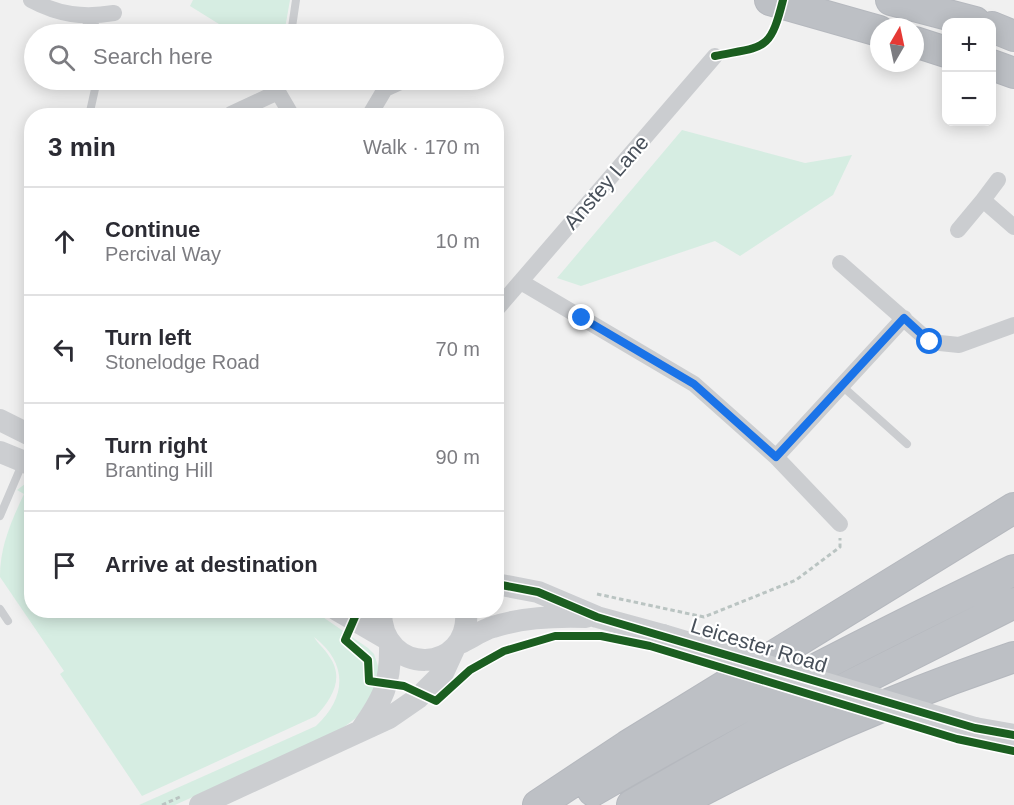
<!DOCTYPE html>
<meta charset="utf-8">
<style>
body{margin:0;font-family:Helvetica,sans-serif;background:#f2f2f3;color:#2b2b33}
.controls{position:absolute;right:18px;top:18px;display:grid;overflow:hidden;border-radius:12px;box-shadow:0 3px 15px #0003}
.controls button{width:54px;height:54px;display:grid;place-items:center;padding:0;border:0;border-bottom:2px solid #e1e1e2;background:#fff;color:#2b2b33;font:30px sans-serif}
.compass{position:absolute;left:870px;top:18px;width:54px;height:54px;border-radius:50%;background:#fff;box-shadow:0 3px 15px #0003;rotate:9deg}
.stop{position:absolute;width:18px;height:18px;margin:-14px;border:4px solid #1a73e8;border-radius:50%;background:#fff}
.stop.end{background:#1a73e8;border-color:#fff;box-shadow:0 2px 6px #0008}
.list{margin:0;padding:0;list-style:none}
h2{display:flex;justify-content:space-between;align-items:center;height:78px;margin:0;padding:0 24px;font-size:26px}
h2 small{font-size:20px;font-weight:400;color:#7c7c81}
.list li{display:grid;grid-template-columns:39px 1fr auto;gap:18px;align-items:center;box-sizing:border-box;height:108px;padding:0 24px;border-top:2px solid #e1e1e2}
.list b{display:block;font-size:22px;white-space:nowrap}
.list p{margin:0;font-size:20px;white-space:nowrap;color:#7c7c81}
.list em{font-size:20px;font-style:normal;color:#7c7c81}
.icon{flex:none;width:33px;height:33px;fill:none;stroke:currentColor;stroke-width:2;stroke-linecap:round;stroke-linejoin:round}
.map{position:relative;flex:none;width:1014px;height:805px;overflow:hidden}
.search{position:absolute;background:#fff;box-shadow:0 3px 15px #0003;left:24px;top:24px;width:480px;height:66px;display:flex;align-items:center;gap:15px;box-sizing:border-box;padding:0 21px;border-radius:33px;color:#7c7c81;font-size:22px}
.panel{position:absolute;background:#fff;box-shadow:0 3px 15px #0003;left:24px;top:108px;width:480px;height:510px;border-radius:24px}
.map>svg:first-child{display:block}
.green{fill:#d6ede2}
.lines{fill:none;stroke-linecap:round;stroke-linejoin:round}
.highway-casing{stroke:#b5b8be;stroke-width:32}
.path{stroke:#bac4c2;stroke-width:3;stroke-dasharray:4.5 3;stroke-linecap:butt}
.lane{stroke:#cbcdd0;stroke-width:8}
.street{stroke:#cbcdd0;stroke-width:16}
.secondary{stroke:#ccced1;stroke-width:22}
.highway{stroke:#bdc0c5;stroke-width:30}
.secondary-bridge{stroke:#ccced1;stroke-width:22}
.cycleway-casing{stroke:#fff;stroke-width:11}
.cycleway{stroke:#1b5e20;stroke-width:8}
.route{stroke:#1a73e8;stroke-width:8}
.labels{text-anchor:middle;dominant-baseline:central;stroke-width:4.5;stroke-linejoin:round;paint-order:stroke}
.street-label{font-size:21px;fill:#48505a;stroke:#fff}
</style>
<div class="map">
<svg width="1014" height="805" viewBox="0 0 1014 805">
<rect width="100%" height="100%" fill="#f0f0f0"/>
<!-- green -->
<path class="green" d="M193,0H290L284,34H235L190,6Z
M682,130L805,163L852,155L833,195L740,256L715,241L581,286L557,278Z
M29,481H31L32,610L314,611L368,648L374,654L379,669L378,686L356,718L340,730L175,805H139L316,726C347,697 348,663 314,637C318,644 325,649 329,656C345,678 332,699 316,716L142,796L60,674L64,671L0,577C0,546 11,522 24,494L17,490Z"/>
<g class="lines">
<defs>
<path id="highway" d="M770,0L879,31
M891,0L975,22
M992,27L1014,36
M915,42L946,52
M992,65L1014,73
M593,791C730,711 871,639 1014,570
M538,805L627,746L1014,508
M632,805L774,724L1014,603
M675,805C784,746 896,697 1014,657"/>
</defs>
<!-- highway casing -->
<use href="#highway" class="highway-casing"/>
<!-- path -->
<path class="path" d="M597,594L704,617L796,580L840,547V538
M162,805L182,796"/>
<!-- lane -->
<path class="lane" d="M291,34L296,0
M89,116L97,80
M842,386L907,444
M0,516L23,462
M0,609L8,621"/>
<!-- street -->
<path class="street" d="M31,0C59,15 83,18 114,13
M90,17L92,34
M276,80L278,92L292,116
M231,114L278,92
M369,116L385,89L405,80
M998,180L983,200L1014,227
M958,230L983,200
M840,263L930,342L959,345L1014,325
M521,282L694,384L776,457L840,524
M496,310L715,56
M776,457L904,318"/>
<!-- secondary -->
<path class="secondary" d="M0,420L32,436
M0,452L32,465
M496,584L538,592L597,617L663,635
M337,610L387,639
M381,610C380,678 472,675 466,610
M460,643C471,638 482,630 493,627C523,617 555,616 586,617
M975,728L1014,735
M361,730C383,699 391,684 390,644
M200,805L389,718L418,698L443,673L454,649"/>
<!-- highway -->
<use href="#highway" class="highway"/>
<!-- secondary-bridge -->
<path class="secondary-bridge" d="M663,635L975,728"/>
<defs>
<path id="cycleway" d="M715,56C765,46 770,52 783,0
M496,584L538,592L597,617L975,728L1014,735
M358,610L345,640L368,660L369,681L404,686L436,701L470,670L504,651L555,636H601L650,646L957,739L1014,751"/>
</defs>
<!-- cycleway casing -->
<use href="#cycleway" class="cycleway-casing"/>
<!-- cycleway -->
<use href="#cycleway" class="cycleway"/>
</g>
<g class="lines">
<!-- route -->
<path class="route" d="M582,318L694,384L776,457L904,318L930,342"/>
</g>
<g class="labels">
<!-- street labels -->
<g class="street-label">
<text transform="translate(606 182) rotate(-49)">Anstey Lane</text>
<text transform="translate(759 645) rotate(17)">Leicester Road</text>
</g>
</g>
</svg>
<div class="controls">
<button>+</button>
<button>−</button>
</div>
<svg class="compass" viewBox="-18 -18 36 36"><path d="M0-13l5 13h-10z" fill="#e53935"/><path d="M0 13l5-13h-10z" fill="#7c7c81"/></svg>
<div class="stop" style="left:930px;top:342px"></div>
<div class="stop end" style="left:582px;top:318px"></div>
<div class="search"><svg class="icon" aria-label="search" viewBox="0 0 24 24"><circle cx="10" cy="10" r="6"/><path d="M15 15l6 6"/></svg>Search here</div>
<section class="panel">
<h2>3 min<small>Walk · 170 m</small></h2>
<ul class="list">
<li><svg class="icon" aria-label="ahead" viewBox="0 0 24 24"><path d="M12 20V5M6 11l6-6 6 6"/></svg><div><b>Continue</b><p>Percival Way</p></div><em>10 m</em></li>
<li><svg class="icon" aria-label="left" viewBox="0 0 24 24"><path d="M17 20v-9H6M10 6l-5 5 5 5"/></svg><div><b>Turn left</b><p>Stonelodge Road</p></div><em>70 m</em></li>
<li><svg class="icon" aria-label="right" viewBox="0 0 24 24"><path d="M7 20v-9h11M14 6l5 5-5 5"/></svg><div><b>Turn right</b><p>Branting Hill</p></div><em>90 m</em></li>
<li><svg class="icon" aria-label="arrive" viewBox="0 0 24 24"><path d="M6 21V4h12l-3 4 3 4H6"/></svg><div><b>Arrive at destination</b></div></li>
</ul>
</section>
</div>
